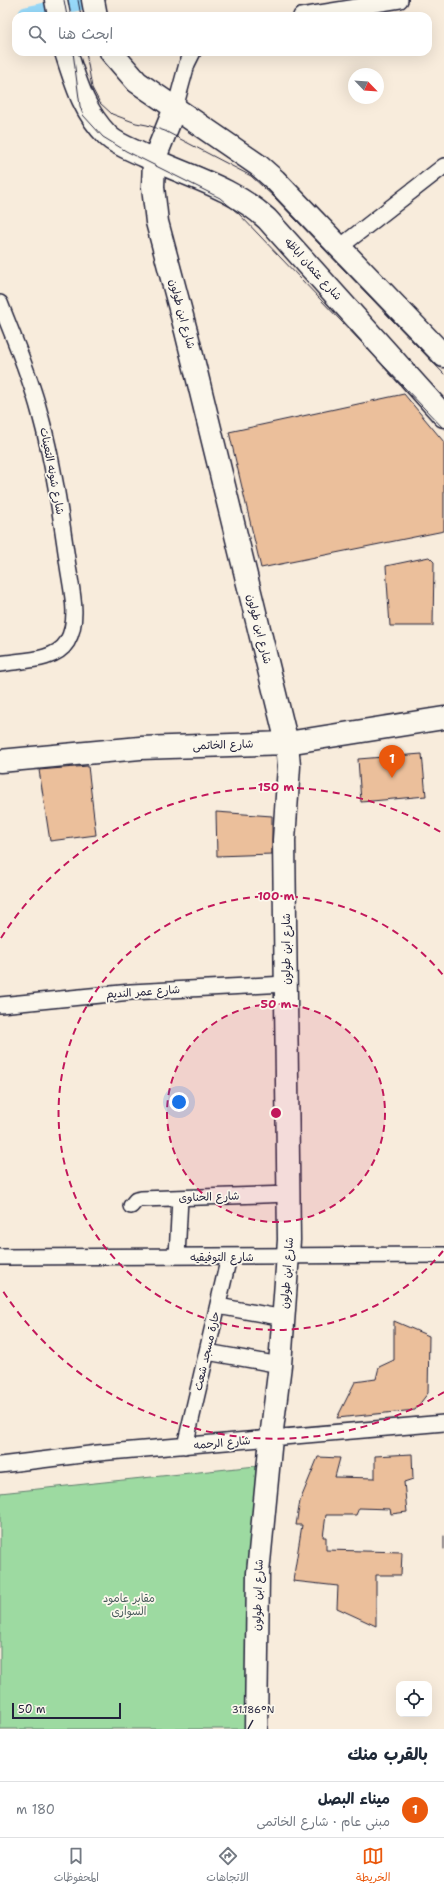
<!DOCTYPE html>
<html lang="ar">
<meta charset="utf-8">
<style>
body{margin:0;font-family:"Shantell Sans","Playpen Sans Arabic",sans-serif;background:#f6f6f7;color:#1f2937;direction:rtl}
.controls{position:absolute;right:12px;bottom:12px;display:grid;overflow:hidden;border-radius:8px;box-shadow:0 4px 16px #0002}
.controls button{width:36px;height:36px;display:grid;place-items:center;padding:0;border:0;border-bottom:1px solid #e0e1e3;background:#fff;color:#1f2937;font:20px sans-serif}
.compass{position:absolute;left:348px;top:68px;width:36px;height:36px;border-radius:50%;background:#fff;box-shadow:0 4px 16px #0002;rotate:115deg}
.scale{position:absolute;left:12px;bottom:10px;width:109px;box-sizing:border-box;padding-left:4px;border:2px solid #22223b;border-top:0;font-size:11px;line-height:14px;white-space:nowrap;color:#22223b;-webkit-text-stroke:3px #fbf7ec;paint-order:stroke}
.you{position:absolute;left:179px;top:1102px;width:14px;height:14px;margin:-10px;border:3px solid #fff;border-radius:50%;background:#1a73e8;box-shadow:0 0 0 6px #1a73e833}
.badge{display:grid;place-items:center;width:26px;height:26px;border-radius:50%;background:#ea580c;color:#fff;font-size:13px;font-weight:700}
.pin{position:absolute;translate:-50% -33px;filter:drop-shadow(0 1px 2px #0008)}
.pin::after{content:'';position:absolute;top:21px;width:14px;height:12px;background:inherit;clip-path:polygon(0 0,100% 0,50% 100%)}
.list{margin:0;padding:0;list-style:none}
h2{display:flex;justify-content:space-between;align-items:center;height:52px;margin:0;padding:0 16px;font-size:17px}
h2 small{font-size:13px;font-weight:400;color:#747a83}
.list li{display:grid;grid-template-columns:26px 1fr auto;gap:12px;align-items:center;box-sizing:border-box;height:56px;padding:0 16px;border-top:1px solid #e0e1e3}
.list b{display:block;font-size:15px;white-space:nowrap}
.list p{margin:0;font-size:13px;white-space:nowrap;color:#747a83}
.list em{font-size:13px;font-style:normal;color:#747a83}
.icon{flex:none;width:22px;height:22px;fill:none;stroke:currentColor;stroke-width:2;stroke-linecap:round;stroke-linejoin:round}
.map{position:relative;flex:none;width:444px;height:1729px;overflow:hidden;direction:ltr}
.search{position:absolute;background:#fff;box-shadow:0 4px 16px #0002;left:12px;right:12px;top:12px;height:44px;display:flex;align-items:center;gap:10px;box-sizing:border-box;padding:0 14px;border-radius:12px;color:#747a83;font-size:15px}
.sheet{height:108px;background:#fff}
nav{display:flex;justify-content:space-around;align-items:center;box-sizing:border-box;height:56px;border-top:1px solid #e0e1e3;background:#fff;font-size:11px;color:#747a83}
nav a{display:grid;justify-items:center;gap:2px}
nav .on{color:#ea580c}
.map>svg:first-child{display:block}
.green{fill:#9ddaa1;stroke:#607e6e}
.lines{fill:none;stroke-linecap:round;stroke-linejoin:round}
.canal{stroke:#97d9f9;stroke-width:15}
.building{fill:#ebbf9b;stroke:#22223b}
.street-casing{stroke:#22223b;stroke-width:18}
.secondary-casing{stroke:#22223b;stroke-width:25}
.primary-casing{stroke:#22223b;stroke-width:25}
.street{stroke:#fbf7ec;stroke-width:15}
.secondary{stroke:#fbf7ec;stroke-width:22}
.primary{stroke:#fbf7ec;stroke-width:22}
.tram{stroke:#22223b;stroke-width:1}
.ticks{fill:none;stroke:#22223b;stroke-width:1.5}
.ring{fill:none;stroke:#c2185b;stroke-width:2;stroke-dasharray:7 5}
.labels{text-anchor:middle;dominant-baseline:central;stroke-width:3.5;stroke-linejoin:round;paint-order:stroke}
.street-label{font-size:11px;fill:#22223b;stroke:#fbf7ec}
.park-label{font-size:11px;fill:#47595a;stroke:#fbf7ec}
.ticks-label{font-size:10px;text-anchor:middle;fill:#22223b;stroke:#fbf7ec;stroke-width:3.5;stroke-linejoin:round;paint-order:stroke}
.centre{fill:#c2185b;stroke:#fbf7ec;stroke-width:2}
.ring-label{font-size:12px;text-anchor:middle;font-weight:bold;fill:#c2185b;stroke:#fbf7ec;stroke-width:3.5;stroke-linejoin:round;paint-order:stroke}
</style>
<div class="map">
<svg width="444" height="1729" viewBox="0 0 444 1729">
<rect width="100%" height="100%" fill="#f8ecdc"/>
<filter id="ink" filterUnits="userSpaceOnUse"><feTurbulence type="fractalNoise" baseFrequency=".025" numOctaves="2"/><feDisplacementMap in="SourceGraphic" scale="8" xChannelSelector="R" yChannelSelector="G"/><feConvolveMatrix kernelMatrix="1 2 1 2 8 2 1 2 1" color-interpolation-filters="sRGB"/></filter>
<g filter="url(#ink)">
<!-- green -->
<path class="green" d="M256,1466L253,1729H0V1493Z"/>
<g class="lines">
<!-- canal -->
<path class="canal" d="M26,14L94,0"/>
</g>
<!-- building -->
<path class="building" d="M404,394L444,442V531L261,568L229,432Z
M429,557L434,562L433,626H390L386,566Z
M422,754L426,796L361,802L358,759Z
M88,766L96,835L50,841L39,770Z
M216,812L272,816V854L217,856Z
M394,1321L429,1336L428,1393L415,1410L337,1418L355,1382L376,1379L379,1367L394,1360Z
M412,1454L413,1479L404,1482L407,1512L391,1514L390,1509L359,1508L356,1515H326L323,1537H326V1550L402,1552L401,1575H376V1626L337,1608L338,1586L293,1581L302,1525H296L300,1501L318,1457L340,1458L335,1477L375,1478V1456Z"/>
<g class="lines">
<defs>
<path id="street" d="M301,16L400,0
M175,108L187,64L193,52
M340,247L444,166
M0,303C14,339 30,375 40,414C53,461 60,510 67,559C70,585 81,618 67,642C55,662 20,660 0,664
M0,1005L131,992L286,984
M131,1206L136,1200L141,1199L290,1194
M177,1256L180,1198
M0,1257L444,1255
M218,1306L284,1318
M207,1352L280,1365
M185,1446L229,1257
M0,1465L98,1453L444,1423"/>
<path id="secondary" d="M175,108L154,160L153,187L157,222L186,331L287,743L289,766L284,840L289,1240L280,1365L271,1438L258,1573L256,1729
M0,761L140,748L287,743L444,718"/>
<path id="primary" d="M56,0L59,16
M93,0L96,16
M66,52C76,83 84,112 108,136C117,145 133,150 145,156C187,176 232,187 267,219L444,416
M111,52L137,82L258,165L275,180L444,356"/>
</defs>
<!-- street casing -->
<use href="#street" class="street-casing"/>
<!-- secondary casing -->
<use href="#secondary" class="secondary-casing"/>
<!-- primary casing -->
<use href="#primary" class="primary-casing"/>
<!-- street -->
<use href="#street" class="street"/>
<!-- secondary -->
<use href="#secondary" class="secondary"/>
<!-- primary -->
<use href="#primary" class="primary"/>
<!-- tram -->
<path class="tram" d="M64,0L67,16
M78,0L81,16
M73,52L80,106L83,115L103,137L126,151L220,198L239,214L444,429
M86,52L92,88L100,103L112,114L136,123L147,125L165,131L251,176L274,197L444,374
M444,1536V1549"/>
</g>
</g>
<!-- ticks -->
<path class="ticks" d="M248,1729L253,1720"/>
<!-- distance rings -->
<circle cx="276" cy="1113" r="109" fill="#c2185b" fill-opacity=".12"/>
<g class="ring">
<circle cx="276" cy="1113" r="109"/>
<path d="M443 1251A217 217 0 1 1 443 975"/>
<path d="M444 1392A326 326 0 0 1 1 1288M1 938A326 326 0 0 1 444 834"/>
</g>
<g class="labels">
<!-- street labels -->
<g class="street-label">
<text transform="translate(313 269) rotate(48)">شارع عثمان اباظه</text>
<text transform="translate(182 314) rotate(75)">شارع ابن طولون</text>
<text transform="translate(52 471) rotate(79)">شارع شونه التعينات</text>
<text transform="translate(259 629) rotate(76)">شارع ابن طولون</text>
<text transform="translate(223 745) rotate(-2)">شارع الخاتمى</text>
<text transform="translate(286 949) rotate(-90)">شارع ابن طولون</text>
<text transform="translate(143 992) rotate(-4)">شارع عمر النديم</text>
<text transform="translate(209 1197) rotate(-2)">شارع الحناوى</text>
<text x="222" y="1257">شارع التوفيقيه</text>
<text transform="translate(287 1273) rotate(-86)">شارع ابن طولون</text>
<text transform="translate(207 1351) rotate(-77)">حارة مسجد شعث</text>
<text transform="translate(222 1443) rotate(-5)">شارع الرحمه</text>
<text transform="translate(258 1595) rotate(-88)">شارع ابن طولون</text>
</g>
<!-- park labels -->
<g class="park-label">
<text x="129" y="1598">مقابر عامود<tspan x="129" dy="13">السوارى</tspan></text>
</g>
</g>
<g class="ticks-label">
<text x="253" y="1713">31.186°N</text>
</g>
<circle cx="276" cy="1113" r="6" class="centre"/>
<g class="ring-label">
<text x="276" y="791">150 m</text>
<text x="276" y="900">100 m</text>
<text x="276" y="1008">50 m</text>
</g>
</svg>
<div class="controls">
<button><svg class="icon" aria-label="locate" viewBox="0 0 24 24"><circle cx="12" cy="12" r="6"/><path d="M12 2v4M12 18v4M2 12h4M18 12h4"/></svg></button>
</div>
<svg class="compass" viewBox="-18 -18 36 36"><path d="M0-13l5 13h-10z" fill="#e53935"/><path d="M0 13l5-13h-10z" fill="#747a83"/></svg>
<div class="scale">50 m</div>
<div class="you"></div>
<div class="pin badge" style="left:392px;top:778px">1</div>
<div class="search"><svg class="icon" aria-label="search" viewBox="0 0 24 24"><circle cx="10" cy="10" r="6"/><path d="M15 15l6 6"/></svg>ابحث هنا</div>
</div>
<section class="sheet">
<h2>بالقرب منك<small></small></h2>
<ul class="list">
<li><span class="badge">1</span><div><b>ميناء البصل</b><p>مبنى عام · شارع الخاتمى</p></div><em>180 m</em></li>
</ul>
</section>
<nav>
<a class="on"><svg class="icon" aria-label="map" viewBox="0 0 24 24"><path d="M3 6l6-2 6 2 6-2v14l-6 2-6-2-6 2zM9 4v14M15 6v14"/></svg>الخريطة</a>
<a><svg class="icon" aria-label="directions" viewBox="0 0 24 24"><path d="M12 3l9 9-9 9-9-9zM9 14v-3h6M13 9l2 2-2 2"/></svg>الاتجاهات</a>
<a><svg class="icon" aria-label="saved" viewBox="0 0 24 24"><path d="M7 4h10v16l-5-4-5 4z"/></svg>المحفوظات</a>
</nav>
